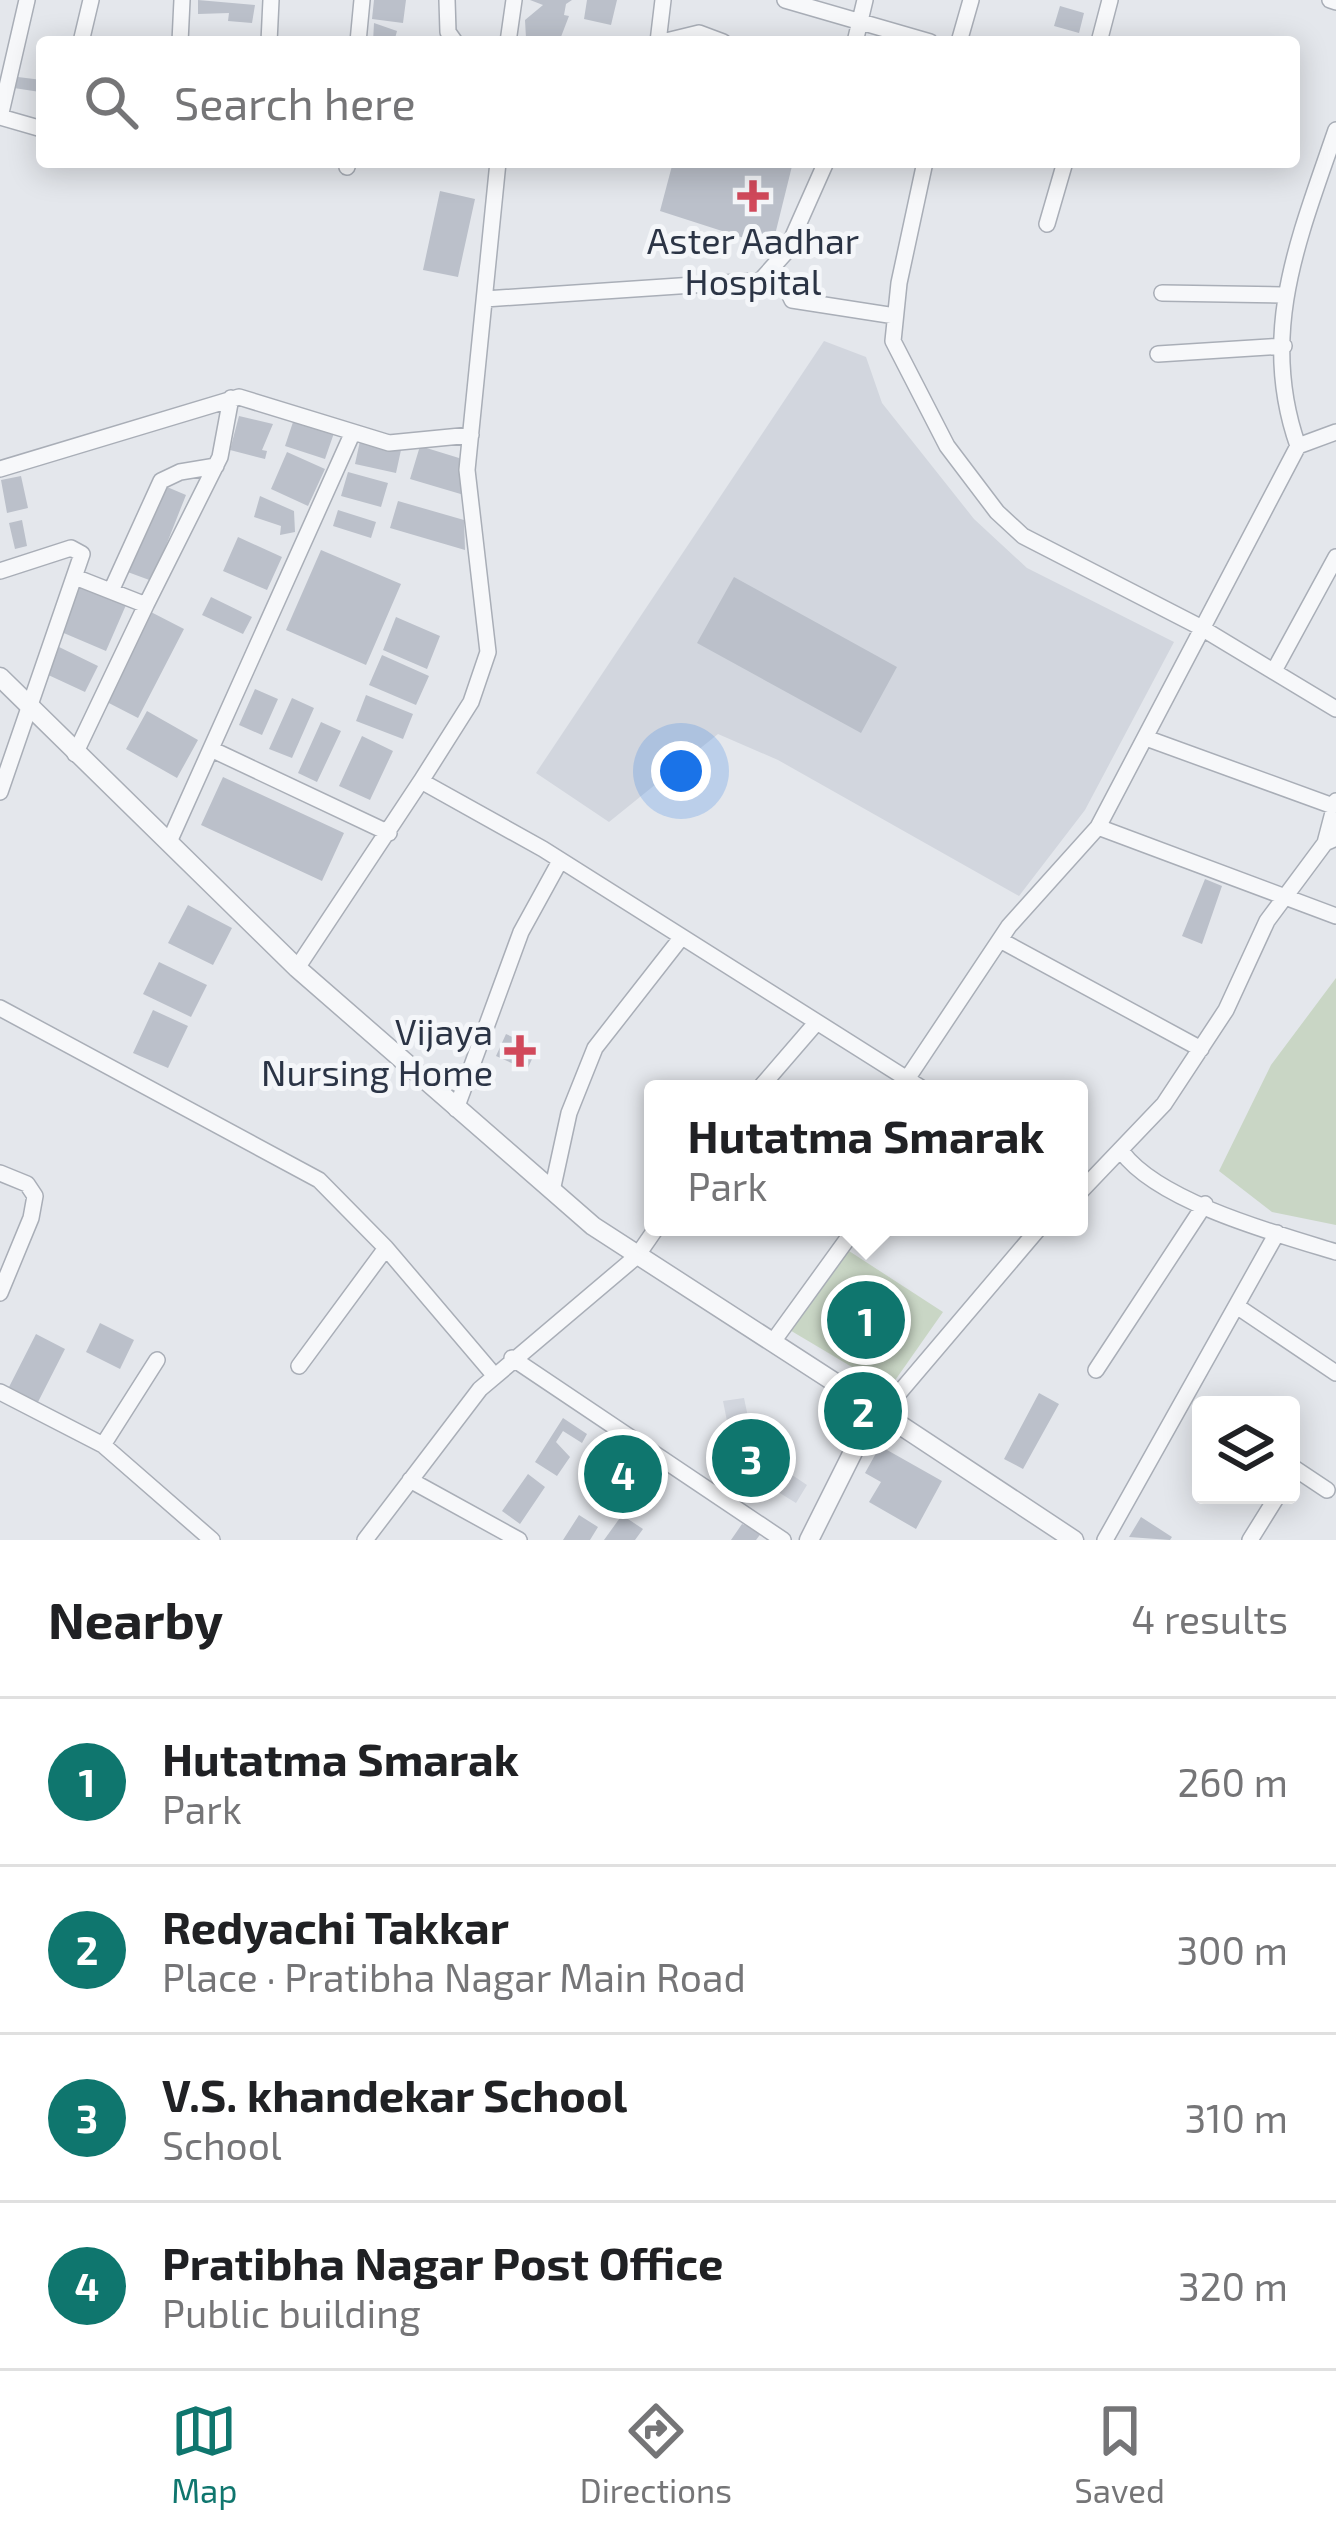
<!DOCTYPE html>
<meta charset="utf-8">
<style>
body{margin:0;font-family:"Exo 2",sans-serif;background:#f6f6f6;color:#202124}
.controls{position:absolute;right:36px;bottom:36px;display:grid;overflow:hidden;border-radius:12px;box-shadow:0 6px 30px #0003}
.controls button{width:108px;height:108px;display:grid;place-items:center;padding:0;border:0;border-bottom:3px solid #e0e0e0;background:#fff;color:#202124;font:60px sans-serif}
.you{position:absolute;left:681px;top:771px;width:42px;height:42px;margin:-30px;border:9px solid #fff;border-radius:50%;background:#1a73e8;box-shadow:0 0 0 18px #1a73e833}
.badge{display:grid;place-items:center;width:78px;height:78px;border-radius:50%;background:#0f766e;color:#fff;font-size:39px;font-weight:700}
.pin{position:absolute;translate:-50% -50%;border:6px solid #fff;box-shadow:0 3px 12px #0006}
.popup{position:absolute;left:644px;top:1080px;width:444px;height:156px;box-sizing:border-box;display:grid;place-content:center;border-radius:12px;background:#fff;filter:drop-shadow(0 3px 9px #0005);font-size:39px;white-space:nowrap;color:#757577}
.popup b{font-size:45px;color:#202124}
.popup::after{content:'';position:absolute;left:50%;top:100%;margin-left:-24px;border:24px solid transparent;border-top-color:#fff}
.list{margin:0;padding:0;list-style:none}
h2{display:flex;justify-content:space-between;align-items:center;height:156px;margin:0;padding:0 48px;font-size:51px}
h2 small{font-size:39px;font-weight:400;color:#757577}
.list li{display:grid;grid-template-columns:78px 1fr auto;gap:36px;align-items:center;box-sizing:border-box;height:168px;padding:0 48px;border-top:3px solid #e0e0e0}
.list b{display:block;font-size:45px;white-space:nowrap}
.list p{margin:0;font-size:39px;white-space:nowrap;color:#757577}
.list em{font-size:39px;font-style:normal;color:#757577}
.icon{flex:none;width:66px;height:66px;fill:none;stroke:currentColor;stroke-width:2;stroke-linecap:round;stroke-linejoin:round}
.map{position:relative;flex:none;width:1336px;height:1540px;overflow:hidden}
.search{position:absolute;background:#fff;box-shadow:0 6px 30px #0003;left:36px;right:36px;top:36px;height:132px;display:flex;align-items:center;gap:30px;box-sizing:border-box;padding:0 42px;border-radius:12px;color:#757577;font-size:45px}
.sheet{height:828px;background:#fff}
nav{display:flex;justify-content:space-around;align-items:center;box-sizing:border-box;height:168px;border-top:3px solid #e0e0e0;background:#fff;font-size:33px;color:#757577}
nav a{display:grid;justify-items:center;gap:6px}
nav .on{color:#0f766e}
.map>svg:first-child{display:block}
.built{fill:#d2d6de}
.green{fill:#c9d6c5}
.building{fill:#bbc0ca}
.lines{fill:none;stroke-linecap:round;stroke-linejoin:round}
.minor-casing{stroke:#a9aeb7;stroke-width:18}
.tertiary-casing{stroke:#a9aeb7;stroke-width:21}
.minor{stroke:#f7f8fa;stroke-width:15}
.tertiary{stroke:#f7f8fa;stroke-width:18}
.poi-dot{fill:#d1495b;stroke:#f4f6f9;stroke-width:4.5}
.labels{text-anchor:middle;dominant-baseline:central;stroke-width:10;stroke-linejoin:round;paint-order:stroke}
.poi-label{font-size:36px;fill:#2b3445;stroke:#f4f6f9}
</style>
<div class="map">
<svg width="1336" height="1540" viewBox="0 0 1336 1540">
<rect width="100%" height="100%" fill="#e4e7ec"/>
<!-- built -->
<path class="built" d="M824,341L866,357L882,403L974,519L1027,568L1174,642L1085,810L1019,896L778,760L718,734L609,822L536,773Z
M744,1398L755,1450L807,1485L796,1503L736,1466L723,1401Z"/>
<!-- green -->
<path class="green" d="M1336,978V1225L1272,1212L1219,1171L1271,1065Z
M849,1251L943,1312L889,1389L788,1329Z"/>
<!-- building -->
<path class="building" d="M198,0L255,5L252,23L228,21L229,13L198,14Z
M374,0H406L403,23L372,19Z
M530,0H572L566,4L564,15L569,16L559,42L526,38L525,20L543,5Z
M587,0H617L611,25L584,19Z
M1060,6L1084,13L1079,33L1054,26Z
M374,23L397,31L394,42H373Z
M18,77L42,80L40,92L14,88Z
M673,162H793L772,247L660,211Z
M440,191L475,199L458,277L423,270Z
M239,416L273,424L262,450L267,451L265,459L230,450Z
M294,419L334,433L325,459L285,446Z
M360,441L401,450L396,473L355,464Z
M420,446L459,458L464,495L410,479Z
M287,452L325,469L308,506L271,489Z
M348,472L388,483L381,507L341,496Z
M21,476L28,508L7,513L1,480Z
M160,484L186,495L152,581L125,571Z
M260,496L294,511L295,532L280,535L281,526L254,517Z
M398,501L464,520L465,550L390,528Z
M338,510L376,522L371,538L333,526Z
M22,520L27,546L15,549L9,523Z
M238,537L282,557L267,590L223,571Z
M321,550L401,584L366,665L286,630Z
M734,577L897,667L861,733L697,643Z
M80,585L126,605L106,651L59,631Z
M211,597L252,617L243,634L202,615Z
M149,611L184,629L138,718L103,700Z
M396,617L440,636L427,669L383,650Z
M57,646L98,666L85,692L44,673Z
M382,655L429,676L416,705L369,685Z
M255,689L278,699L262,735L239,725Z
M366,695L413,714L403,739L356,721Z
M292,698L314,708L292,758L269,749Z
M147,711L198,740L177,778L126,749Z
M321,722L341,731L317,782L298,773Z
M362,736L393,751L370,800L339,786Z
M223,777L344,833L322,881L201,825Z
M1205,879L1222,886L1202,944L1182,936Z
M188,905L232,928L213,965L168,943Z
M159,962L207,985L191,1017L143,994Z
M153,1010L188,1026L168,1068L133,1053Z
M506,1034L537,1048L527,1070L496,1056Z
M100,1323L134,1340L120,1369L86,1352Z
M36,1334L65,1349L38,1402L9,1387Z
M1039,1393L1059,1404L1023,1469L1004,1459Z
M563,1418L587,1434L582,1443L563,1431L556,1442L570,1457L557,1476L535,1462Z
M880,1446L942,1481L916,1529L869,1502L881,1482L865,1473Z
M528,1474L545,1487L520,1524L502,1511Z
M579,1515L598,1527L590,1540H563Z
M622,1515L643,1529L635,1540H604Z
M1141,1517L1172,1537L1170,1540L1129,1537Z
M742,1524L762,1532L756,1540H731Z"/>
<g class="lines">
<defs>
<path id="minor" d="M447,0L448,32L455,42
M785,0L930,42
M1330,0L1336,2
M81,42L91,0
M180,42L182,0
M269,42L271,0
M358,42L362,0
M508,42L514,0
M658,42L663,0
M662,42L699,33L723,42
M855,42L865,0
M959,42L971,0
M1099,42L1110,0
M0,117L27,0
M0,117L42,129
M1336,130C1299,238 1258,333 1298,446L1336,432
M925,162L899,283L893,341L947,446L997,512L1023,536L1200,627L1336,709
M347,167L348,162
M1047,224L1065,162
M761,280L786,252L826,162
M1162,293L1282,295
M485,299L782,279L792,300L895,316
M1158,354L1284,346
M1298,446L1098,827L1336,916
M0,469L239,397L389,443L471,435
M0,571L71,548L82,554L0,792
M75,577L146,605L75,754
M111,591L161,481L180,472L216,466
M146,605L220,457L231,398
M1275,669L1336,557
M1146,738L1333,806
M213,750L389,833
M421,781L471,702L488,652L467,470L498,162
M169,842L353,432
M1325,843L1336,801
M1000,940L1201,1049
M297,968L421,781L543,849L923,1089
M0,1008L319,1180L386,1248
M907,1079L1009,926L1098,827
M759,1089L816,1023
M456,1109L521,932L560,861
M1122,1152C1159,1202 1277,1234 1336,1252
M0,1173L27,1184L35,1196L31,1218L0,1293
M552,1191L569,1113L595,1048L681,938
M1079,1193L1164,1104L1226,1010L1267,921L1325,843L1336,838
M1238,1307L1336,1373
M772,1343L856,1227
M512,1358L783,1540
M299,1366L386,1248L494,1375
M1096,1370L1205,1204
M0,1392L103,1445L157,1360
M882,1413L1040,1227
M103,1445L212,1540
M1291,1466L1327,1490
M410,1480L519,1540
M365,1540L480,1389L637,1256L657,1227
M1105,1540L1277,1233
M1250,1540L1278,1495"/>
<path id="tertiary" d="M0,677L297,968L593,1226L882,1413L856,1446L809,1540
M882,1413L1074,1540"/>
</defs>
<!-- minor casing -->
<use href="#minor" class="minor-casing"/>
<!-- tertiary casing -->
<use href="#tertiary" class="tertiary-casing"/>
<!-- minor -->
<use href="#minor" class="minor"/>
<!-- tertiary -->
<use href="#tertiary" class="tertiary"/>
</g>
<!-- markers -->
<g class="poi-dot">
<path d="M747 178h12v12h12v12h-12v12h-12v-12h-12v-12h12z"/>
<path d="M514 1033h12v12h12v12h-12v12h-12v-12h-12v-12h12z"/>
</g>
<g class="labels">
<!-- poi labels -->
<g class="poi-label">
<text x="753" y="239">Aster Aadhar<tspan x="753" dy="41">Hospital</tspan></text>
<text x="493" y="1030" text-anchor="end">Vijaya<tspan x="493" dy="41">Nursing Home</tspan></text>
</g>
</g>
</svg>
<div class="controls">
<button><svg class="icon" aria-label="layers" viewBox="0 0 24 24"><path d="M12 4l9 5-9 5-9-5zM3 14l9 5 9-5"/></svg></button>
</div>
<div class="you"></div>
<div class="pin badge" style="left:866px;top:1320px">1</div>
<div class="popup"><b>Hutatma Smarak</b>Park</div>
<div class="pin badge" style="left:863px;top:1411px">2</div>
<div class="pin badge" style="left:751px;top:1458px">3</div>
<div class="pin badge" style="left:623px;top:1474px">4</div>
<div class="search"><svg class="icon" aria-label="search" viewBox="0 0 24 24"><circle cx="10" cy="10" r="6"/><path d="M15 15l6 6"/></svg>Search here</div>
</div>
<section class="sheet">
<h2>Nearby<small>4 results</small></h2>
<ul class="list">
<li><span class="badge">1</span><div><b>Hutatma Smarak</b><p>Park</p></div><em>260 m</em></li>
<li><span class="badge">2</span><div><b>Redyachi Takkar</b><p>Place · Pratibha Nagar Main Road</p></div><em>300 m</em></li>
<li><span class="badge">3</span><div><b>V.S. khandekar School</b><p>School</p></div><em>310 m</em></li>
<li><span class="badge">4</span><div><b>Pratibha Nagar Post Office</b><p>Public building</p></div><em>320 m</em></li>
</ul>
</section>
<nav>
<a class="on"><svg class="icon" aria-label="map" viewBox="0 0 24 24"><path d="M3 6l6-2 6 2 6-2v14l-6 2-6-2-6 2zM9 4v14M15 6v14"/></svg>Map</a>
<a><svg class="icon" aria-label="directions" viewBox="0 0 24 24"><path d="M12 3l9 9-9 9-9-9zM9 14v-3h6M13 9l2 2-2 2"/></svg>Directions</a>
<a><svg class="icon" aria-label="saved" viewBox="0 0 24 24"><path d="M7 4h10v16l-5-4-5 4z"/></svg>Saved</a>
</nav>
